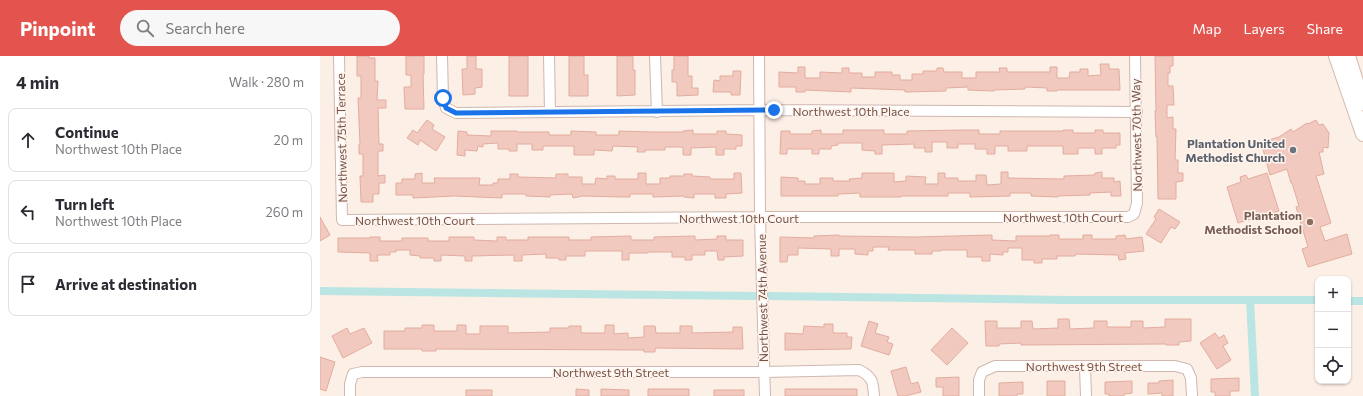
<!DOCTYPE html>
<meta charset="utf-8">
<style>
body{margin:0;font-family:Commissioner,sans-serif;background:#f7f7f7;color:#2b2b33}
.controls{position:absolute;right:12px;bottom:12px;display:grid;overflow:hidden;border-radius:8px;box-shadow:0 1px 3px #0004}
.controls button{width:36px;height:36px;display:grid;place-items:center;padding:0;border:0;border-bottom:1px solid #e1e1e2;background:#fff;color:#2b2b33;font:20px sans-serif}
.stop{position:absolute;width:12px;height:12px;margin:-9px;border:3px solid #1a73e8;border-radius:50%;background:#fff}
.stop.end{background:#1a73e8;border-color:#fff;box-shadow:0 1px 4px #0008}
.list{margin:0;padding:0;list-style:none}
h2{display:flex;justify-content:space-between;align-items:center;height:52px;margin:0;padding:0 16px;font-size:17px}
h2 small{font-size:13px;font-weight:400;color:#7c7c81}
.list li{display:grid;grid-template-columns:26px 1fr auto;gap:12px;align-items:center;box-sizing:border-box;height:64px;margin:0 8px 8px;padding:0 8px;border:1px solid #e1e1e2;border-radius:8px}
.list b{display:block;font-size:15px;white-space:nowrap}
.list p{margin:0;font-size:13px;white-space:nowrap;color:#7c7c81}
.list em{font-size:13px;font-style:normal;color:#7c7c81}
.icon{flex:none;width:22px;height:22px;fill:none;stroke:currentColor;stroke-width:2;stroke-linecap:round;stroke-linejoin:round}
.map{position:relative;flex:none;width:1043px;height:340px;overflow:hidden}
header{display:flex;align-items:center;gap:24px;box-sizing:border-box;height:56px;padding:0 20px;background:#e3544e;color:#fff}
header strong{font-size:19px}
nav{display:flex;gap:22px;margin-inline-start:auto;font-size:14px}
.search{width:280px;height:36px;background:#f7f7f7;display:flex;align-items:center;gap:10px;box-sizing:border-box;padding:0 14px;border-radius:22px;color:#7c7c81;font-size:15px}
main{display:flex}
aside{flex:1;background:#fff}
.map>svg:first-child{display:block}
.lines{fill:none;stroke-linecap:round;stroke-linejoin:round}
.canal{stroke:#bae5e3;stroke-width:8}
.building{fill:#f1c9be;stroke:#e3ac9f}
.street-casing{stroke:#cfb7af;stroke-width:12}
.secondary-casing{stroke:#d5b8ae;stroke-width:16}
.street{stroke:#fff;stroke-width:10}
.secondary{stroke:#fff;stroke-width:14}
.route{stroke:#1a73e8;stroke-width:5}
.worship-dot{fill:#6b7280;stroke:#fff4ec;stroke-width:1.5}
.education-dot{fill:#8d6e63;stroke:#fff4ec;stroke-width:1.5}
.labels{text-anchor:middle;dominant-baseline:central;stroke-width:3;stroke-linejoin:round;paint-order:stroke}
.street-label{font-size:12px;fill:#74524b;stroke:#fff4ec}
.worship-label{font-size:12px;font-weight:bold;fill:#5b616d;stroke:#fff4ec;text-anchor:end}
.education-label{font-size:12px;font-weight:bold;fill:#785e54;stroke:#fff4ec;text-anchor:end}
</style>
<header>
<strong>Pinpoint</strong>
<div class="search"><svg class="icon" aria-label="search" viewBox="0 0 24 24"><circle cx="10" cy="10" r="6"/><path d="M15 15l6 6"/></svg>Search here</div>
<nav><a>Map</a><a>Layers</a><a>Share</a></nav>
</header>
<main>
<aside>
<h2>4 min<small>Walk · 280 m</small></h2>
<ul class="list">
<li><svg class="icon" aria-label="ahead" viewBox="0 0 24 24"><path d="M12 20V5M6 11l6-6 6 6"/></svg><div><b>Continue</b><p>Northwest 10th Place</p></div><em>20 m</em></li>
<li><svg class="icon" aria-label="left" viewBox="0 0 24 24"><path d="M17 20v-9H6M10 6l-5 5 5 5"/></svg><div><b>Turn left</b><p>Northwest 10th Place</p></div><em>260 m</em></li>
<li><svg class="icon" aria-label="arrive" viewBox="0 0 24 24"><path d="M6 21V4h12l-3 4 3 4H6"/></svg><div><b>Arrive at destination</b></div></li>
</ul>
</aside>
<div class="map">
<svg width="1043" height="340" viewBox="0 0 1043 340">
<rect width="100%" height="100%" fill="#fcefe6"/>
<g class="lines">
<!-- canal -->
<path class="canal" d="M0,235L436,240
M449,240L747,244H998
M930,244L935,340
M1028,245H1043"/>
</g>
<!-- building -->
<path class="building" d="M37,0H49V2H55V25H58L57,44H66V52H58L59,88H63V95H58V120L65,119V127H59V138H53V146H41L40,120H43V98H39V88H40L38,42H41V20H37Z
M86,0H104V18H103L104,53H85L84,31H91V19H86Z
M147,0H156V13H162V31L155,32V38L143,39L142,13H147Z
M189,0H208V40H189Z
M249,0H264V19H268V40H249Z
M297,0H313V14H315V39L297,40Z
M354,0H368V20H372V32H378V39L357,40V26H352V14H354Z
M835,0H853V10H850V17H848V30H853L854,49H847V62L853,61V73H856L855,104H858V117H863V125L856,126V143H838L837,81H836L835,55H836Z
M780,8H789V13H799L800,34H737V35H727V32L705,31V33L674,34V35L648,34V31L626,32V35L585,36V34L531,32V36L485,34V36H476V31H459V16L478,17V11H485V22H500V16L522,17V12H529V17H542V21H555V16H572V19H580V24H592V18H603V15H617V12H623L624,16H642V22H656V16H680L679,12H687V16H730V11H737V22H749L750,16H760V13H768V20L781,19Z
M413,15H421L420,39H411V36H393L394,24L400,25V20H413Z
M107,64L114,69L112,73L125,81L116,95L100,84L98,89L87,82L93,74L97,77Z
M996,64L999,69L1003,68L1009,77L1008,92L1003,91V96H999L1004,118L996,120L1011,167L1000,171L1005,185L1027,178L1032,198L988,211L982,193L988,191L976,151L979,150L972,127H971L967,113L950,119L941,86L959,81L971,73L973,76L987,67L988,68Z
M373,74V78H397V75H406V78L422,79V90H416V93H404V99H396V91L371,92V99H363V91H345V94H325V96H317L318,91L293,90L292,95L274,94V99H254V90H223V94H212V88H197V95H189V93H178V87L163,88V91L158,90L157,95L145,94V100L137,99L138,75L147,76V79L171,80V75H197V76H229V79H251V75L276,76V79H299V75L332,76H363V75Z
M501,74V78H523V74H564V78H587V75L643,74H659V78H680V75H743V74H753V77H775V74H783V77H800V89H796V92H782V98H775V92H758V98H743V90H707V95H688V90H675V98H667V93H655V88H638V92H627V86H612V96H605V92H594V88L562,89V98H555V95L542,94V87H518V89L511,90V93H499V98H492V93H467V98H460L461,75H470V78H492V75Z
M681,116H688V122L744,123V120L775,119V117L782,116V122H794V126L800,125L801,140H791V136L770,137V139L738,140V141L711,140V137H690V140L650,141V137H628V140H581V141H540V137L518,138V140H461V121L478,122V125H485V128H500V122H513V125H530L529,123L542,122V117H574V126L586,125V120L606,121L605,128H618V117H625V122H638V125H656V119H666L667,129L681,128Z
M102,117V127H115L114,122H160L159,129H173V127H178V123H190V118H198V121L236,122V118H248V121H262V128H275L276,122L287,123V120H295V123H318V117H326V128H340V122H350V120H364V118H372V120L390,121V123H414V117H421L422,137L406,138V142H395V138H374V142L364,141V140L333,141V138H310V141H301L263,140L253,142L252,138L230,139V141L206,140V138H182V142L134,140L93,142V139H76V127H82V123H95V118Z
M947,117L959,155L918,167L907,131L921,126L920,121L926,119L928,123Z
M839,153L860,166L855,173L851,171L841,187L826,178L836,163L834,161Z
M0,161L10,179L0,185Z
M519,179V180L595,181L672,179V184L696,185V180H730V179H739V183H763V179H772V183H796V180L805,179L806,183L822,181L824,195L805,197L806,203L799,204L798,199L756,198L755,200H737V203H722V207H714V204H702V192H688V196H683V199L670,198V205H662V201H647V194H621V195H612V198H595V194H568L569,191H553V195H548V199L535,198V193H519V200H511V193L478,192V199H468L467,206H460V181L494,182V180Z
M311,180V184H334V181L375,180V184L397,183V180H406V184H423V200L404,201V204H398L397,195H385V199H372V204H365V201H352V196H328V197H309V204H302V195H265V200H246V204H239V202H226V198L202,199V205H194V199L152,200V205H145V200L121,199V205H114V202H100V200L90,199V194H76V196H70V199H57L58,205H50V197L18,196V182H50V181H60V185H82V182H108V185H129V181H154V184L177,185V181H186V184H208V181H249V184H271V181Z
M738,263H749L750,273L774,272V265H787V271H811V265H823V272L845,271V263H871V285L859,286V289H846V288L701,289V287L679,288V290H666L665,265H677V272H701V265H712L713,273L738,272Z
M549,265L558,268L555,277L569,281L567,286L573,288L569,299L541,290Z
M504,268H513V277H527V281H532L531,293L465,294V277L483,278L484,270L504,271Z
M102,269H114V275H137V269H146V278H160V270H188V277L230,276V272H249V270H261V277H285V269H294V278L308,277V282L324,281V270H335L336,277H360V270H372V277L413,276V271H422L423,293L335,292V296H324V294L116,293V295H102V293H64V275H85V272H102Z
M27,272L30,278L44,272L52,287L23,302L12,280Z
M632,272L648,287L627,309L611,294Z
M895,277L899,282L904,279L908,287L903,290L911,304L897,313L880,287Z
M0,301L15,306L6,335L0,333Z
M586,311L591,328L598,326L601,336L585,340H578L571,315Z
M639,321V340H623V331H616V322Z
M919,322V335H910V340H895V336H891V323Z
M853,324V340H842V337L828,338V327H839V325Z
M727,325H745V340H727Z
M812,325V337L804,338V340H789V338H785V326Z
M703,326V338H697V340H679V327Z
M256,333L269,334V340H256Z
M281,333L309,334V340H281Z
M328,333H369V340H328Z
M465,333H537V340H465Z
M146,334H172V340H146Z
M394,334H424V340H394Z"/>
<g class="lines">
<defs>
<path id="street" d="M19,0L22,164L440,161H808L814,158L817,147L815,0
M122,0L123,42L126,52L136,57L440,54L817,56
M229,0L230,56
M335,0L337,56
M439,0L440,161L445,340
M765,311L766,340
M30,340V328L33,318L42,316H444L539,314C553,321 553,326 554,340
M659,340V324L662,316L675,310H855L867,313L871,322L872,340"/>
<path id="secondary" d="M1016,0L1043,78
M1028,0L1043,47"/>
</defs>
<!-- street casing -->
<use href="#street" class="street-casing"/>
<!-- secondary casing -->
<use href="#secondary" class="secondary-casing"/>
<!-- street -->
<use href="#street" class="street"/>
<!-- secondary -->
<use href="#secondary" class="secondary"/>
</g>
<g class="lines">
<!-- route -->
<path class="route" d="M123,42L126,52L136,57L454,54"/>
</g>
<!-- markers -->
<circle class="worship-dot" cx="973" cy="94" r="4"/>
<circle class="education-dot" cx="990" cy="166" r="4"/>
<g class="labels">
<!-- street labels -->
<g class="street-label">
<text x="531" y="55">Northwest 10th Place</text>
<text transform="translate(816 79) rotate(-91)">Northwest 70th Way</text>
<text transform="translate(21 82) rotate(-91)">Northwest 75th Terrace</text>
<text x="743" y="161">Northwest 10th Court</text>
<text x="419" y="162">Northwest 10th Court</text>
<text x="95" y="164">Northwest 10th Court</text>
<text transform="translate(442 242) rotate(-91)">Northwest 74th Avenue</text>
<text x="764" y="310">Northwest 9th Street</text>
<text x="291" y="316">Northwest 9th Street</text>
</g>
<!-- worship labels -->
<g class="worship-label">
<text x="965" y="87">Plantation United<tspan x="965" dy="14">Methodist Church</tspan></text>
</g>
<!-- education labels -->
<g class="education-label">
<text x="982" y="159">Plantation<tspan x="982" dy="14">Methodist School</tspan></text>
</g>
</g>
</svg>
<div class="controls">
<button>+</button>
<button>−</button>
<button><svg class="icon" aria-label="locate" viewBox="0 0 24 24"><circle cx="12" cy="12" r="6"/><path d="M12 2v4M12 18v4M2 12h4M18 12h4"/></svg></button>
</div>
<div class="stop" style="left:123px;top:42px"></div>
<div class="stop end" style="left:454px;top:54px"></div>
</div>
</main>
